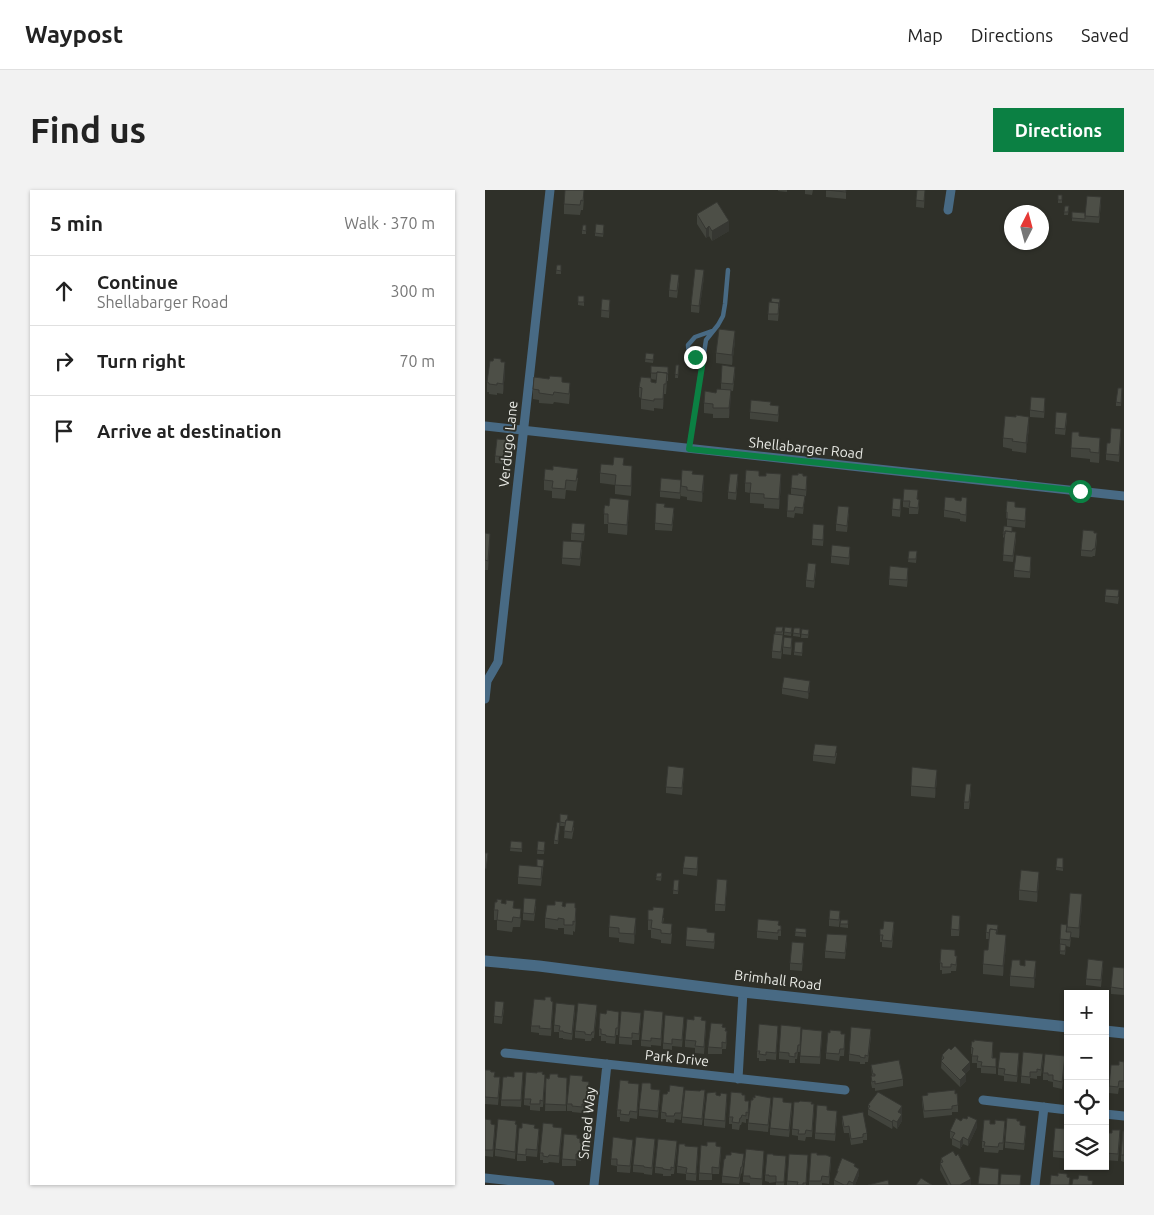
<!DOCTYPE html>
<meta charset="utf-8">
<style>
body{margin:0;font-family:Ubuntu,sans-serif;background:#f2f2f2;color:#222}
.controls{position:absolute;right:15px;bottom:15px;display:grid;overflow:hidden;border-radius:0px;box-shadow:0 1px 4px #0004}
.controls button{width:45px;height:45px;display:grid;place-items:center;padding:0;border:0;border-bottom:1px solid #e0e0e0;background:#fff;color:#222;font:25px sans-serif}
.compass{position:absolute;left:519px;top:15px;width:45px;height:45px;border-radius:50%;background:#fff;box-shadow:0 1px 4px #0004;rotate:6deg}
.stop{position:absolute;width:15px;height:15px;margin:-11px;border:4px solid #0b8043;border-radius:50%;background:#fff}
.stop.end{background:#0b8043;border-color:#fff;box-shadow:0 1px 5px #0008}
.list{margin:0;padding:0;list-style:none}
h2{display:flex;justify-content:space-between;align-items:center;height:65px;margin:0;padding:0 20px;font-size:21px}
h2 small{font-size:16px;font-weight:400;color:#767676}
.list li{display:grid;grid-template-columns:32px 1fr auto;gap:15px;align-items:center;box-sizing:border-box;height:70px;padding:0 20px;border-top:1px solid #e0e0e0}
.list b{display:block;font-size:19px;white-space:nowrap}
.list p{margin:0;font-size:16px;white-space:nowrap;color:#767676}
.list em{font-size:16px;font-style:normal;color:#767676}
.icon{flex:none;width:28px;height:28px;fill:none;stroke:currentColor;stroke-width:2;stroke-linecap:round;stroke-linejoin:round}
.map{position:relative;flex:none;width:639px;height:995px;overflow:hidden;border-radius:0px}
header{display:flex;align-items:center;gap:30px;box-sizing:border-box;height:70px;padding:0 25px;background:#fff;border-bottom:1px solid #e0e0e0}
header strong{font-size:24px}
nav{display:flex;gap:28px;margin-inline-start:auto;font-size:18px}
.intro{display:flex;align-items:center;justify-content:space-between;box-sizing:border-box;height:120px;padding:0 30px}
h1{margin:0;font-size:35px}
.button{padding:12px 22px;border-radius:0px;background:#0b8043;color:#fff;font-size:18px;font-weight:700}
main{display:flex;gap:30px;padding:0 30px}
aside{flex:1;background:#fff;border-radius:0px;box-shadow:0 1px 4px #0004}
.map>svg:first-child{display:block}
.lines{fill:none;stroke-linecap:round;stroke-linejoin:round}
.service{stroke:#486a84;stroke-width:4.5}
.minor{stroke:#486a84;stroke-width:9}
.tertiary{stroke:#486a84;stroke-width:11}
.wall{fill:#42443d;fill-rule:evenodd}
.shaded-wall{fill:#363732}
.building{fill:#4d4f47;stroke:#363732}
.route{stroke:#0b8043;stroke-width:6}
.labels{text-anchor:middle;dominant-baseline:central;stroke-width:4;stroke-linejoin:round;paint-order:stroke}
.street-label{font-size:14px;fill:#e9eae5;stroke:#2f3029}
</style>
<header>
<strong>Waypost</strong>
<nav><a>Map</a><a>Directions</a><a>Saved</a></nav>
</header>
<div class="intro"><h1>Find us</h1><a class="button">Directions</a></div>
<main>
<aside>
<h2>5 min<small>Walk · 370 m</small></h2>
<ul class="list">
<li><svg class="icon" aria-label="ahead" viewBox="0 0 24 24"><path d="M12 20V5M6 11l6-6 6 6"/></svg><div><b>Continue</b><p>Shellabarger Road</p></div><em>300 m</em></li>
<li><svg class="icon" aria-label="right" viewBox="0 0 24 24"><path d="M7 20v-9h11M14 6l5 5-5 5"/></svg><div><b>Turn right</b></div><em>70 m</em></li>
<li><svg class="icon" aria-label="arrive" viewBox="0 0 24 24"><path d="M6 21V4h12l-3 4 3 4H6"/></svg><div><b>Arrive at destination</b></div></li>
</ul>
</aside>
<div class="map">
<svg width="639" height="995" viewBox="0 0 639 995">
<rect width="100%" height="100%" fill="#2f3029"/>
<g class="lines">
<!-- service -->
<path class="service" d="M218,170C209,167 203,166 203,155L210,147L227,141
M204,259L221,150L233,135L238,126L240,114L243,80"/>
<!-- minor -->
<path class="minor" d="M463,20L466,0
M0,236L639,306
M0,509L2,491L13,472L65,0
M20,863L360,900
M253,889L258,802
M498,910L583,920
M620,924L639,926
M0,988L65,995
M109,995L122,874
M550,995L559,917"/>
<!-- tertiary -->
<path class="tertiary" d="M0,771L54,776L258,802L583,837
M620,841L639,843"/>
</g>
<!-- wall -->
<path class="wall" d="M293,0H302V2L293,1Z
M320,0H328L327,5L320,4Z
M341,0H361V9L341,7Z
M432,0H440L439,18L431,17Z
M573,5H577V13H573Z
M99,8L98,20H96L95,25L79,24V14Z
M616,14L614,33L600,32V26Z
M580,16H584L583,25H579Z
M587,22L600,23V32L587,31Z
M212,24L244,41L227,51L224,46L221,48L212,34Z
M101,38V44H97V40Z
M119,39L118,47L110,46V43Z
M72,75H76V84H71Z
M219,87L214,123L206,122V115Z
M194,92L192,108L184,107V100Z
M117,109L125,110L124,128L116,127Z
M295,109L293,131L283,130V124L286,112Z
M99,110V116L93,115V112Z
M250,151L247,175L231,173V163Z
M161,163L169,164L168,173L160,172Z
M16,172L20,182L18,204L12,203V205L4,204V202H2V192Z
M191,175H194L193,188H190Z
M166,183L183,184V191H182L181,204H179L178,219L169,218V221L156,219V208L154,207V197L166,188ZM166,189L172,190L171,193L166,192Z
M250,183L248,201H246L244,228H228V224L219,223V213L236,199V193Z
M77,192L85,203L84,214L69,212L68,214L54,213V210L48,209V199Z
M637,201L636,216H631V212Z
M286,215L294,222L293,232L265,229V222Z
M560,215L559,228L545,227V220Z
M582,229L580,245L570,244V238Z
M544,237L541,263L527,261V259L518,257V248Z
M594,246L615,258L614,273L605,272V269L586,267V258Z
M636,246L634,272L621,270V264L625,253Z
M24,257L23,274L10,273V266Z
M139,275L147,286L146,306L130,304V295L115,293V283Z
M68,280L93,288L91,301L81,300L80,309L67,308V301L59,300V290Z
M208,284L219,295L217,312L202,310V307L196,306V302L195,309L175,307V301Z
M274,286L296,294L294,319L279,318V314L265,313V303L260,302V293Z
M318,286L322,293L321,306H320L318,324L310,323L309,328L302,327V321L306,305V298Z
M253,291L251,310L243,309V302Z
M433,309L434,316L433,324H424V318L418,317V311Z
M470,310L482,314L481,332L475,331V329L459,327V320Z
M416,315L415,327L407,326V319Z
M180,317L189,324L187,341L170,340V333Z
M119,319L144,320L142,345L123,343V334H119Z
M521,322L541,325L540,338L522,336V328H521Z
M364,323L362,342L351,341V334Z
M519,336L527,342L531,349L528,372L518,371L519,348L518,347Z
M100,341L99,351L86,350V343Z
M339,342L338,356L327,355V349Z
M0,343L5,354L3,380H0Z
M609,343L612,350L610,366H608L607,367L596,366V360Z
M97,359L95,376L77,374V368Z
M424,361H432L431,373L423,372Z
M365,364L364,375L346,373V366Z
M546,374L545,388L529,387V380Z
M331,381L329,398L321,397V390Z
M423,385L422,397L404,395V389Z
M620,406L634,407L633,414L620,412Z
M291,437H298V452L296,469L287,468V461L290,444Z
M300,437L307,438L306,446L299,445Z
M309,438H315V447L308,446Z
M317,439L324,440L323,448H316Z
M318,452L317,466L309,465V462Z
M307,454L306,465L298,464V457Z
M297,498H325L323,509L297,504Z
M352,563L350,574L328,571V565Z
M199,584L197,605L181,603V597Z
M452,589L450,608L426,606V596Z
M486,601L484,619H479V612Z
M82,630L89,638L87,649L79,648L80,636H75L73,654H69V650L75,632Z
M26,651L37,652V662L25,661Z
M53,651L60,652L59,664H52Z
M578,668V681L571,680V677Z
M59,670L56,696L33,694V687L52,676Z
M213,674L212,686L198,684V678Z
M172,683H177L176,691L171,690Z
M189,690H194L193,704H188Z
M554,692L552,712L534,710V700Z
M242,696L240,721H230V714Z
M17,713L29,718L36,729L35,737H28L27,742L12,740V730H9V720Z
M597,714L594,748L586,747L585,757L581,756L580,765L575,764V749L582,742V737Z
M51,716L49,731L38,730V723Z
M78,716L90,718L91,728L90,742L88,741V745L79,744V738H73V740L60,738V728Z
M179,728L178,733L187,744L186,754L176,753V750L166,748V740H163V730Z
M355,728L354,737L344,736V729Z
M356,730H363V738L355,737Z
M475,732L474,746H466V739Z
M294,735L296,736V746H293V750L272,748V741Z
M124,737L151,738L149,754L134,752V748L124,747Z
M311,738L321,739V747L310,746Z
M409,738L407,758L397,757V752H395V745L398,739Z
M222,742L230,749L229,759L201,756V750Z
M501,742L513,744L521,755L518,786L498,784V774L503,760L504,749H501Z
M362,752L360,769L340,768V761Z
M319,760L317,781L305,780V773Z
M470,766L472,773L471,781H466V783L457,784V780H455V773Z
M535,775L551,781L549,798L525,796V786Z
M618,777L616,797L601,795V789Z
M639,778V805L626,804V797Z
M66,811L68,818L66,846L54,845V843L46,842V836Z
M19,819L17,834L9,833V826Z
M112,821L109,848H107L106,851H100V849L90,848V841Z
M90,822L87,850L78,849V848H74V842H69V835Z
M121,824L134,828L133,845H131L130,854L121,853V851H116V846H114V839Z
M156,829L154,850H147V855L134,854V847Z
M178,829L176,856L166,855V857L156,856V850Z
M217,831L221,838L219,864L210,863V858L200,857V850Z
M199,833L197,857L187,856V860L178,859V853Z
M238,837L241,841L242,848L241,859H237V864H223V857Z
M293,842L291,870L281,869V871H274V868H272V861Z
M316,843L315,862H313L312,869H310V873H304V870L294,869V862Z
M356,844L360,851L359,866H355L354,871L341,869V863Z
M386,846L383,872H380V874H375V872L364,871V864Z
M337,847L335,874L315,873V866Z
M486,857L508,859V868L511,875V884L496,883V878H492V873H487V864H486Z
M457,865L485,879L480,884L481,891L475,897L456,878Z
M583,866V898H580V891Z
M534,870L532,892L519,891V886L513,885V878Z
M558,870L556,886H552V889L545,888V894L536,893V886Z
M639,872V898H634L633,904L624,903V896L634,875Z
M580,873L577,899L568,897V892L563,891V890H558V883Z
M386,875L418,889V896L390,901V898H387L386,893L387,886Z
M0,880L10,887L15,894L13,915L0,914Z
M57,884L60,891L58,917H55V921L45,920V916L39,915V909Z
M22,887H29L38,889L36,917L16,916V910Z
M73,887L82,888L81,921H60L61,888Z
M98,891L104,899L101,921L97,920V923L87,922V921H82V914Z
M143,893L154,901L152,929L145,928L144,932L135,931V927H132V920Z
M166,899L175,907L173,928L154,926V919Z
M215,901L220,907L217,935L197,933V927Z
M184,902L199,903L196,930L190,929L189,933L181,932V929H176V922L182,904Z
M231,905L242,911L240,938L219,936V929Z
M257,905L264,918L263,929H261V933L257,932L256,935H255L254,940L247,939V934H244V927Z
M437,906L473,915V922H467V925L439,928L437,912Z
M326,914L329,920L327,947H321L320,951L313,950V946L307,945V939Z
M286,915L283,942L263,940V933Z
M383,915L417,923L416,924L417,931L412,939L408,936L407,939L383,925Z
M307,920L304,947L285,945V938Z
M342,920L352,928L350,951L330,949V943Z
M357,926L382,943V950H378V953L366,955L364,943H359L357,932Z
M0,929L6,934L10,941L8,967L0,966Z
M532,931L541,942L539,960L520,958V952Z
M31,934L32,941L30,969L10,966V959Z
M505,934L520,938L518,960H514L513,963L499,962V958H497V951Z
M583,934V969L568,967V961L581,939Z
M68,937L77,945L74,973L64,972L63,973H58V970H55V963Z
M492,937L483,956L478,954L475,959L467,955V949L465,948V941Z
M50,938L54,946L52,967L41,966V971H32V964Z
M639,941V972L636,971V965Z
M620,947H635L633,971L620,970Z
M92,948L95,953L97,960L96,971L91,970V976H77V969Z
M170,955L167,985L159,984V983L148,982V975Z
M148,956L145,983L132,982V976L126,975V969Z
M200,956L213,964L211,991L201,990V984L192,983V976Z
M231,957L236,964L234,984H227V990H214V983Z
M192,958L189,984H186V986H178V984L170,983V977Z
M288,965L301,973L299,995H291V992L284,993V992L280,991V985Z
M332,965L346,973L344,994L337,993V995H324V991Z
M279,967L277,995H265V993L258,992V986Z
M456,968L486,995H463L455,980Z
M259,970L257,984L256,983L254,994L237,993V986Z
M323,972L321,995H302V991Z
M370,977L374,985L370,995H349V990L352,986V981Z"/>
<!-- shaded-wall -->
<path class="shaded-wall" d="M244,31V41L227,51V41Z
M224,36V46L221,48V39Z
M219,80V87L214,123V116Z
M250,141V151L247,175V165Z
M20,172V182L18,204V194Z
M179,194V204L178,219V209Z
M246,200V210L244,228V218Z
M544,227V237L541,263V253Z
M615,248V258L614,273V263Z
M147,276V286L146,306V296Z
M296,284V294L294,319V309Z
M219,285V295L217,312V302Z
M144,310V320L142,345V335Z
M5,344V354L3,380V371Z
M325,491V498L323,509V502Z
M452,580V589L450,608V598Z
M554,682V692L552,712V702Z
M597,704V714L594,748V738Z
M151,728V738L149,754V744Z
M521,745V755L518,786V776Z
M551,771V781L549,798V788Z
M485,872V879L477,887V880Z
M481,884V891L475,897V890Z
M417,916V923L413,929V922Z
M417,924V931L412,939V932Z
M408,930V936L407,939V932Z
M492,930V937L483,956V950Z
M77,938V945L74,973V966Z
M478,947V954L475,959V952Z
M374,979V985L370,995H368V993Z
M486,989V995H475L480,992Z"/>
<!-- building -->
<path class="building" d="M80,0H99L98,11L96,10L95,15L79,14Z
M341,0H361V2Z
M432,0H440L439,11L431,10Z
M573,5H577V10H573Z
M602,6L616,7L614,27L600,26Z
M232,12L244,31L227,41L224,36L221,39L212,24Z
M580,16H584L583,22H579Z
M587,22L600,23V29L587,28Z
M111,34L119,35L118,44L110,43Z
M98,35H101V41L97,40Z
M72,75H76V81L71,80Z
M210,79L219,80L214,116L206,115Z
M186,84L194,85L192,101L184,100Z
M93,106H99V112H93Z
M287,108L295,109L294,116V113L286,112Z
M117,109L125,110L124,121L116,120Z
M284,112L294,113L293,124H283Z
M234,139L250,141L247,165L231,163Z
M161,163L169,164L168,170L160,169Z
M9,168L16,169V172H20L18,194L12,193V195L4,194V193L2,192L5,171H8Z
M191,175H194L193,185L190,184Z
M237,175L250,177L248,194L236,193Z
M166,176L183,177V184H182V183L172,182V183H166Z
M172,182L182,183L181,194H179L178,209H169V211L156,209L157,198L154,197L156,187L166,188V192L171,193Z
M65,186L77,187V192L85,193L84,204L69,202L68,205L54,203V200L48,199L49,187L64,189Z
M633,198H637L636,213L631,212Z
M232,199L246,200L244,218H228V214L219,213L220,201L231,203Z
M546,207L560,208L559,222L545,220Z
M266,210L286,212L285,215L294,216L293,225L265,222Z
M571,222L582,223L580,239L570,238Z
M531,225L544,227L541,253L527,251L528,249L518,248L520,226L531,227Z
M626,238L636,239L634,265L621,264L622,253H625Z
M587,242H594V246L615,248L614,263L605,262V259L586,258Z
M12,249L24,250L23,267L10,266Z
M129,267L139,268L138,275L147,276L146,296L130,295L131,285L115,283L116,274L128,275Z
M68,276L93,279L91,291L81,290L80,299L67,298L68,291L59,290L60,279L68,280Z
M197,280L208,281L207,284L219,285L217,302L202,300V297L196,296Z
M261,280L274,281V286H281V283L296,284L294,309L279,308V304L265,303L266,293H260Z
M313,283L318,284V286H322L321,300L306,298L307,285H313Z
M245,284H253L251,303L243,302Z
M176,288L196,290L195,303L175,301Z
M419,299L433,300L432,309L434,310L433,318L424,317L425,311H418Z
M303,304L320,306L318,318L310,317L309,321H302Z
M460,307L470,308V310L476,311L477,307L482,308L481,325L475,324V323L459,320Z
M125,308L144,310L142,335L123,333V324H119V319L120,315L124,316Z
M408,308L416,309L415,320L407,319Z
M522,311L530,312V317L541,318L540,331L522,329V322H521Z
M171,313L180,314L179,317L189,318L187,335L170,333Z
M353,316L364,317L362,336L351,334Z
M87,333L100,334L99,344L86,343Z
M328,334L339,335L338,350L327,349Z
M519,336L527,337V342L520,341V344H518Z
M598,340L609,341V343H612L610,359H608L607,361L596,360Z
M520,341L531,342L528,366L518,365Z
M0,343L5,344L3,371L0,370Z
M78,351L97,352L95,369L77,368Z
M347,355L365,357L364,368L346,366Z
M424,361H432L431,369H423Z
M531,365L546,367L545,382L529,380Z
M323,373L331,374L329,391L321,390Z
M405,376L423,378L422,390L404,389Z
M621,399L634,400L633,407L620,406Z
M291,437H298L297,442H290Z
M300,437L307,438L306,443L299,442Z
M309,438H315V444L308,443Z
M317,439L324,440L323,445L316,444Z
M289,444L298,445L296,462L287,461Z
M299,447L307,448L306,458L298,457Z
M310,452H318L317,463L309,462Z
M299,487L325,491L323,502L297,498Z
M330,554L352,556L350,567L328,565Z
M183,576L199,578L197,598L181,597Z
M427,577L452,580L450,598L426,596Z
M481,594H486L484,612H479Z
M75,624L83,625L82,630H81L80,633L75,632Z
M81,630L89,631L87,642L79,641Z
M72,632L75,633L73,651L69,650Z
M26,651L37,652V659L25,658Z
M53,651L60,652L59,661L52,660Z
M0,663H3L1,679L0,678Z
M200,666L213,667L212,679L198,678Z
M572,668H578V678L571,677Z
M52,669L59,670L58,677L52,676Z
M34,675L57,677L56,689L33,687Z
M536,680L554,682L552,702L534,700Z
M172,683H177L176,687H171Z
M232,689L242,690L240,715L230,714Z
M189,690H194L193,701L188,700Z
M585,703L597,704L594,738L582,737Z
M39,708L51,709L49,724L38,723Z
M12,709L17,710L16,713L21,714V710L29,711L28,718L36,719L35,728L28,727L27,732L12,730L13,720H9L10,712H12Z
M70,711L78,712L77,716L80,717L81,713H90V718H91L90,732L88,731V735H79V729L73,728V730L60,728L62,715H70Z
M168,717L179,718L177,733L187,734L186,744L176,743V740L166,738L167,730H163V720H168Z
M345,720L355,721L354,730L344,729Z
M125,725L151,728L149,744L134,743V738L124,737Z
M467,725L475,726L474,740L466,739Z
M273,729L294,731L293,735L296,736V740H293V743L272,741Z
M356,730H363V734H355Z
M399,731L409,732L407,751L397,750L398,745H395V739H398Z
M502,734L513,735L512,743H511L512,740L505,739L504,743L501,742Z
M576,734L582,735L581,742H586L585,750L575,749Z
M202,737L222,739V742L230,743L229,752L201,750Z
M311,738L321,739V743L310,742Z
M505,739L512,740L511,744L521,745L518,776L498,774L499,760H503Z
M342,744L362,745L360,763L340,761Z
M307,752L319,753L317,774L305,773Z
M575,754L581,755L580,761H575Z
M456,759L470,760V766H472L471,775L466,774V777H457V773H455Z
M603,769L618,771L616,790L601,789Z
M527,770H535V775L540,776V770L551,771L549,788L525,786Z
M628,777L639,778V799L626,797Z
M60,807H66V811L68,812L66,839L54,838L55,836H46L49,809L60,810Z
M10,811L19,812L17,827L9,826Z
M71,813L90,815L87,844L78,842V841H74L75,836L69,835Z
M93,813L112,815L109,842H107L106,845L100,844V842L90,841Z
M122,820L134,822L133,838H131L130,847L121,846V845L116,844V839H114L115,823L121,824Z
M159,820L178,822L176,849L166,848V851L156,850Z
M136,821L156,823L154,844L147,843V848L134,847Z
M180,825L199,827L197,850L187,849V854L178,853Z
M209,826L217,827L216,830L221,831L219,857L210,856L211,851L200,850L202,829L209,830Z
M226,833L238,834L237,837L241,838L240,841H242L241,853L237,852V858L223,857Z
M274,834L293,836L291,863L281,862V865L274,864L275,861H272Z
M296,835L316,837L315,855H313L312,863H310V867L304,866V863L294,862Z
M366,837L386,839L383,866L380,865V868L375,867V866L364,864Z
M317,839L337,841L335,867L315,866Z
M345,840L356,841V844H360L359,859H355L354,864L341,863L343,842L345,843Z
M489,850L508,852L507,868H511V877L496,876L497,872L492,871L493,866H487L488,858L486,857L487,851L489,852Z
M470,856L485,872L477,880L481,884L475,890L456,871L459,868L457,865L464,858L466,860Z
M515,862L534,863L532,886L519,884L520,879L513,878Z
M538,862L558,864L556,880L552,879V882H545V887L536,886Z
M560,864L580,866L577,892L568,890V885H563V883H558Z
M582,866H583V891H580Z
M414,870L418,889L390,894V891L387,892L386,886H390V884H388L386,875Z
M634,871L639,872V891H634L633,897L624,896L626,875H634Z
M620,874H623L621,895H620Z
M0,880H5L6,882H10L9,887H15L13,908L0,907Z
M29,882H38L36,910H16L18,887H22V886L29,887Z
M41,882L52,883V882H58L57,884L60,885L58,911L55,910V914H45L46,909H39Z
M65,884H73V887L82,888L81,915L60,914L61,888L64,889Z
M85,885L98,886L97,891L104,892L101,914H97V917L87,916V914H82Z
M135,890L144,891L143,893L154,894L152,922L145,921L144,925L135,924L136,920H132Z
M157,893H165L166,894V899L175,900L173,921L154,919Z
M185,895L199,897L196,923H190L189,926H181V923L176,922L178,904H182L183,901L184,902Z
M200,900L215,901L216,900H220L217,929L197,927Z
M470,900V904L472,903L473,915L467,916V919L439,921L437,906L443,905L442,903Z
M231,902V905L235,906L236,903L242,904L240,931L219,929L222,903Z
M246,902L257,903V905H260V911H264L263,923L261,922V926L257,925L256,928H255L254,933L247,932L248,927H244Z
M393,902L417,916L413,922L417,924L412,932L408,930L407,932L383,919L385,916L383,915Z
M270,905L286,908L283,935L263,933L266,910H268V907L270,908Z
M288,907L298,908V912L307,913L304,940L285,938Z
M315,911L327,912L326,914H329L327,941L321,940L320,944H313L314,940L307,939L309,912H314Z
M332,915L342,916V920L352,921L350,944L330,943Z
M378,922L382,943L378,944V947L366,949L364,936L359,937L357,926Z
M483,926L492,930L483,950L478,947L475,952L467,948L470,943L465,941L471,928L476,931L478,928L482,929Z
M522,928L532,929V931H535V935L541,936L539,954L520,952Z
M0,929L6,930V934L10,935L8,960H0Z
M13,929L31,931L30,934L32,935L30,962L10,959Z
M499,930H505V934H510V930L520,931L518,953H514L513,957L499,956L500,952L497,951Z
M37,933L50,935L49,938L54,939L52,960L41,959V965L32,964L34,938H37Z
M58,933L68,934V937L77,938L74,966L64,965L63,967L58,966V963H55Z
M581,934H583V962L568,961L570,938L581,939Z
M627,940H635L633,964L620,963L621,943H627Z
M638,941H639V965H636Z
M79,944L92,945V948L95,949V953H97L96,964H91V970L77,969Z
M128,947L148,950L145,976L132,975V969H126Z
M151,947L170,949L167,978L159,977V976L148,975Z
M173,949L192,951L189,978L186,977V980L178,979V978L170,977Z
M222,952H231V956L236,957L234,978L227,977V984L214,983L216,955L222,956Z
M194,954H200V956L213,957L211,984L201,983L202,978L192,976Z
M261,959L279,961L277,989L265,988V986H258Z
M468,961L471,966L473,964L486,989L475,995H466L455,973L458,972L456,968Z
M246,962L259,964L257,977H256L254,988L237,986L239,969H240L241,965H246Z
M326,963H332V965H341L346,967L344,987L337,986L336,991H324Z
M282,964H288V965L301,966L299,992H291V986H284V985H280Z
M304,964L323,965L321,993H318V995H312L313,992L302,991Z
M357,968L370,974L369,976L374,979L368,993L364,991L362,995H359L349,990L353,981H352Z
M495,977L514,979L513,995L493,994Z
M573,983L582,984V987L585,988L584,995H565L566,985L573,986Z
M516,984L536,985L535,995H515Z
M594,985L603,986V990L608,991L607,995H587L588,989H593Z
M436,988L447,995H431Z
M403,990L404,995H383Z"/>
<g class="lines">
<!-- route -->
<path class="route" d="M210,167L218,170L204,259L595,301"/>
</g>
<g class="labels">
<!-- street labels -->
<g class="street-label">
<text transform="translate(23 254) rotate(-84)">Verdugo Lane</text>
<text transform="translate(321 258) rotate(6)">Shellabarger Road</text>
<text transform="translate(293 790) rotate(7)">Brimhall Road</text>
<text transform="translate(192 868) rotate(6)">Park Drive</text>
<text transform="translate(102 933) rotate(-84)">Smead Way</text>
</g>
</g>
</svg>
<div class="controls">
<button>+</button>
<button>−</button>
<button><svg class="icon" aria-label="locate" viewBox="0 0 24 24"><circle cx="12" cy="12" r="6"/><path d="M12 2v4M12 18v4M2 12h4M18 12h4"/></svg></button>
<button><svg class="icon" aria-label="layers" viewBox="0 0 24 24"><path d="M12 4l9 5-9 5-9-5zM3 14l9 5 9-5"/></svg></button>
</div>
<svg class="compass" viewBox="-18 -18 36 36"><path d="M0-13l5 13h-10z" fill="#e53935"/><path d="M0 13l5-13h-10z" fill="#767676"/></svg>
<div class="stop" style="left:595px;top:301px"></div>
<div class="stop end" style="left:210px;top:167px"></div>
</div>
</main>
